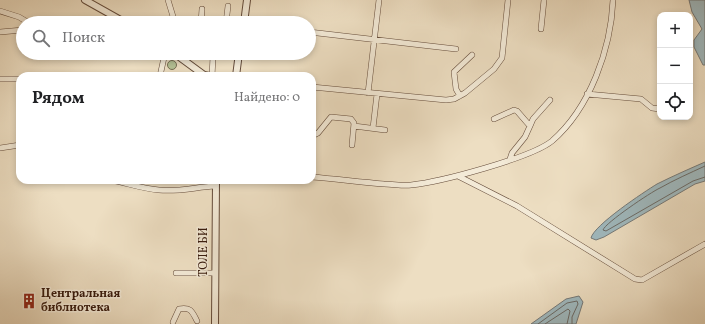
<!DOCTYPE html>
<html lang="ru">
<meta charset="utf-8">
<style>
body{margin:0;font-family:Vollkorn,serif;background:#f6f6f6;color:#202124}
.controls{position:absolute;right:12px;top:12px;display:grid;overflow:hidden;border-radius:8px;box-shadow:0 2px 6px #0003}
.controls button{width:36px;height:36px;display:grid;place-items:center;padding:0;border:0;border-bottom:1px solid #e0e0e0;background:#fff;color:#202124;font:20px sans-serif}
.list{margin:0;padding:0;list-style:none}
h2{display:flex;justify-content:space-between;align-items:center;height:52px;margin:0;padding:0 16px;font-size:17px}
h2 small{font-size:13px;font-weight:400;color:#757577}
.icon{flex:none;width:22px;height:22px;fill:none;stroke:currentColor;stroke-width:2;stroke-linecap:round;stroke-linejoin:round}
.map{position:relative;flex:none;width:705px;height:324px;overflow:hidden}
.search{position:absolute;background:#fff;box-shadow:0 2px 6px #0003;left:16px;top:16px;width:300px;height:44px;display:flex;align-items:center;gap:10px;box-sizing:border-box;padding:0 14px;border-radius:22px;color:#757577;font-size:15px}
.panel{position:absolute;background:#fff;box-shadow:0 2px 6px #0003;left:16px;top:72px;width:300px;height:112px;border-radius:12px}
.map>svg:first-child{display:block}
.green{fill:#b5c296;stroke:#766e52}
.water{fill:#9fb9bf;stroke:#757978}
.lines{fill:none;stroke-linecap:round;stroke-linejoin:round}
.shore{stroke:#6b6a66;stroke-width:1}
.minor-casing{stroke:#644b3a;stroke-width:6}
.tertiary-casing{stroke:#644b3a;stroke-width:8}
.minor{stroke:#f3ead7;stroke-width:5}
.tertiary{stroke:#f3ead7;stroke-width:6}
.labels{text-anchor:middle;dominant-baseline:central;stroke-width:3;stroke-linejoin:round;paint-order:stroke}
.street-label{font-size:12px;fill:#371a0d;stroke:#f3ead7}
.poi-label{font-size:12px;font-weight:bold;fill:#371a0d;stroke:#f3ead7;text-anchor:start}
</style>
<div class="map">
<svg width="705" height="324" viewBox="0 0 705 324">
<rect width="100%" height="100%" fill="#eddec2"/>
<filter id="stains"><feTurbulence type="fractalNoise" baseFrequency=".005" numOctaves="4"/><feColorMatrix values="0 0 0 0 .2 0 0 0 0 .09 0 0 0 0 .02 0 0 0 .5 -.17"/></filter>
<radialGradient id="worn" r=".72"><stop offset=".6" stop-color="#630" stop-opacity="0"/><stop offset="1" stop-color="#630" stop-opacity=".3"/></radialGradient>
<!-- green -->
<path class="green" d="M167.5 65a4.5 4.5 0 1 1 9 0a4.5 4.5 0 1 1-9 0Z"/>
<!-- water -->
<path class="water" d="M689,0H705V65H703L694,47V40L702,29L692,12Z
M705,162V181L695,184L604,237L596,240L591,238C594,225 644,192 657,184C673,176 689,169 705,162Z
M579,296L583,302L576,324H531L566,299Z"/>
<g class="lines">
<!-- shore -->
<path class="shore" d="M705,166C690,173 674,180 660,188C651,192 605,223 603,230L606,231L693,181L705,177
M538,324L567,303L577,301L578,304L572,317V324
M545,324L568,309L570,311L567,324"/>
<defs>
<path id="minor" d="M168,0L175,23
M0,11L19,17L29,23
M201,23L202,9
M226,23L228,6
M541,29L544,0
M0,32L23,30
M309,32L456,49
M199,53L213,57L212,76
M213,57H220L223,53
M160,76L165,53
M194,76L204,75
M0,79H20
M312,87L446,100L454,99L465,93L494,69L502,58L508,0
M368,93L379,0
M587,94L641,99L652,108L660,109
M460,96L456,89L454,72L472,55
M494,119L514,110L517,111L530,126L525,137L512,153L510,159
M354,126L385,130
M530,126L533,119L550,100
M373,128L377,94
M312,136L318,133L331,117L351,119L354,123L352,145
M0,148L20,145
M458,176L517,206L635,279L642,280L705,244
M312,177C336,179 360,182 384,184C393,184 403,186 411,185C440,182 531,158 552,141C590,108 611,49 613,0
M111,180C127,183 143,189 159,190C179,192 196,187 215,186
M176,273H214
M173,322L179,309C191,307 192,311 197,321"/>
<path id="tertiary" d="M85,0L126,23
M244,23L247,0
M174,53L204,75L209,76
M236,76L239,53
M215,324L216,180"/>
</defs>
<!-- minor casing -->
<use href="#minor" class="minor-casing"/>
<!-- tertiary casing -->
<use href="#tertiary" class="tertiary-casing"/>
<!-- minor -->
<use href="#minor" class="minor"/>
<!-- tertiary -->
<use href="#tertiary" class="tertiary"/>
</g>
<!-- icons -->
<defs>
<symbol id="building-bare" viewBox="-9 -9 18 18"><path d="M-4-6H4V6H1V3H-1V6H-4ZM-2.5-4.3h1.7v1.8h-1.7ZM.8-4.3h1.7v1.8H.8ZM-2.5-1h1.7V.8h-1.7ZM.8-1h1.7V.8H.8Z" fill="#8f2418" stroke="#f3ead7" stroke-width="2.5" paint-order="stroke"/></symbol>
</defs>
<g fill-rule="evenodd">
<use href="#building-bare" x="18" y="290" width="22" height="22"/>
</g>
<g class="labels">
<!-- street labels -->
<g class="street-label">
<text transform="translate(204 252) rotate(-90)">ТОЛЕ БИ</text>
</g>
<!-- poi labels -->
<g class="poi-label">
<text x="41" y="294">Центральная<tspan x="41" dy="14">библиотека</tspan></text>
</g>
</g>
<rect width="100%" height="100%" filter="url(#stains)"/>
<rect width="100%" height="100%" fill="url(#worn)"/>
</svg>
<div class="controls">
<button>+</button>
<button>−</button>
<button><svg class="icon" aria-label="locate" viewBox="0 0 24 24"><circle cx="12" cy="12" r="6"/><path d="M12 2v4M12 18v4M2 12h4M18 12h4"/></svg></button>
</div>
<div class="search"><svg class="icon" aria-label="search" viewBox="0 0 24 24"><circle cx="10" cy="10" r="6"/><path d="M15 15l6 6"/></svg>Поиск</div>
<section class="panel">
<h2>Рядом<small>Найдено: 0</small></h2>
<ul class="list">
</ul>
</section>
</div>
